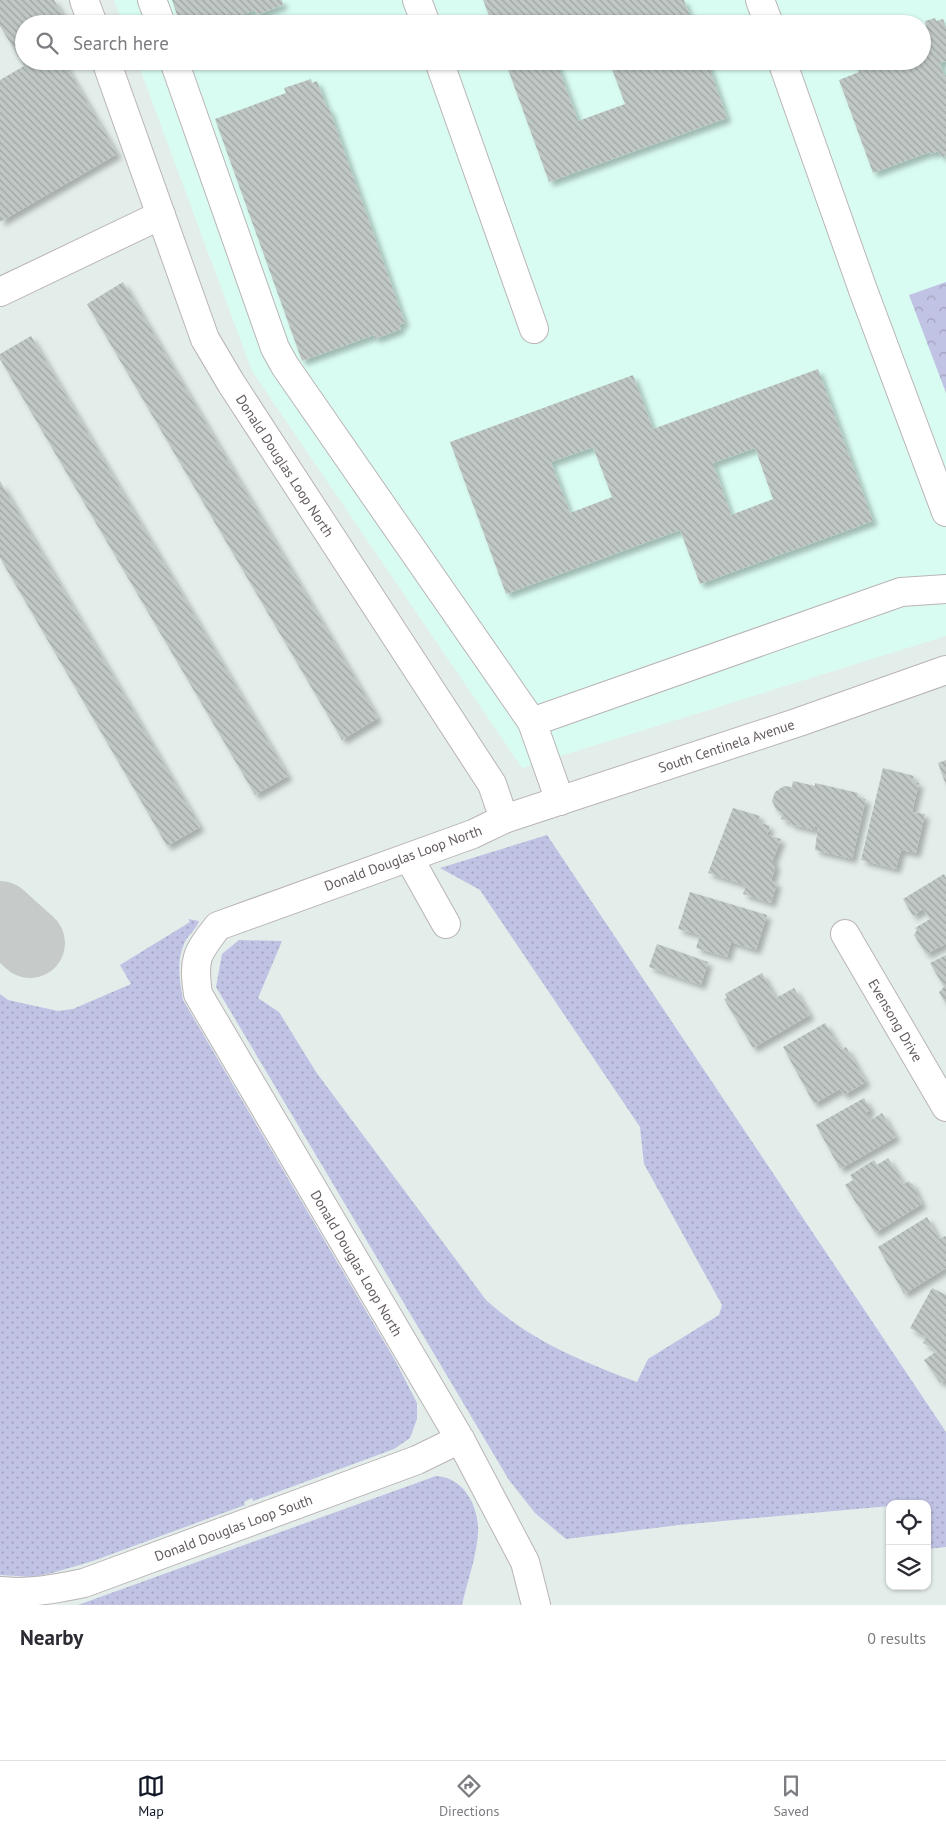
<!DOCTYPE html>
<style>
body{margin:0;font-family:"PT Sans",sans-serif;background:#f2f2f3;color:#2b2b33}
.controls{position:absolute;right:15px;bottom:15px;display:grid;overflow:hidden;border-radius:10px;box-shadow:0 1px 4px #0004}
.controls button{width:45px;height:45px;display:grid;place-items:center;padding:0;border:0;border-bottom:1px solid #e1e1e2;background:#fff;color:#2b2b33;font:25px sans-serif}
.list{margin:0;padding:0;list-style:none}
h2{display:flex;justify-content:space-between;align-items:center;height:65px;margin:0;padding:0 20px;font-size:21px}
h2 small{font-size:16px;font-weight:400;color:#7c7c81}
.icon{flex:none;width:28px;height:28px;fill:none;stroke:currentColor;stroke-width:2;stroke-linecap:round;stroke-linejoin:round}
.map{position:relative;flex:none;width:946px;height:1605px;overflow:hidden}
.search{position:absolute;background:#fff;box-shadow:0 1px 4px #0004;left:15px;right:15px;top:15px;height:55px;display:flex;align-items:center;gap:12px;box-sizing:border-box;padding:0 18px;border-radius:28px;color:#7c7c81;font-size:19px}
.sheet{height:155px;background:#fff}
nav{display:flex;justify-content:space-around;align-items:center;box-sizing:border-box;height:70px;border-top:1px solid #e1e1e2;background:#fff;font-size:14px;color:#7c7c81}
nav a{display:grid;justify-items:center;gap:2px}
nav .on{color:#111827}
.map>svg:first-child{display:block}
.commercial{fill:#d9fcf2}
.grass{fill:url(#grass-dots)}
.forest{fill:url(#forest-crowns)}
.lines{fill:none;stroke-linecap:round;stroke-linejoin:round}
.taxiway{stroke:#c6cac9;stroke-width:70}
.building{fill:url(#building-back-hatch);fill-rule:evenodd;filter:url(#shadow)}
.minor-casing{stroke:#bab4b6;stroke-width:30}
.minor{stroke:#fff;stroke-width:28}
.labels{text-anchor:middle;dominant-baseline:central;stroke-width:5;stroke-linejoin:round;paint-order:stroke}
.street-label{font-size:14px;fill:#635b5f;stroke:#fff}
</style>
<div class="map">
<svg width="946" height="1605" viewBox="0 0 946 1605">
<defs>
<pattern id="grass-dots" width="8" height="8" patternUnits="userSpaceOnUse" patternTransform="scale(1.25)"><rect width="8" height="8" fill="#c0c3e4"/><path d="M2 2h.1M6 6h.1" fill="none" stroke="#a0a1bc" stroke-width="1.8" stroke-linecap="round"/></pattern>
<pattern id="forest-crowns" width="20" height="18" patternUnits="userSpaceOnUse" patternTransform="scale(1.25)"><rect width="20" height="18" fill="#c0c3e4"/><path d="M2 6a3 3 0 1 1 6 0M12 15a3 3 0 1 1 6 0" fill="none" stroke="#a0a1bc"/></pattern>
<pattern id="building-back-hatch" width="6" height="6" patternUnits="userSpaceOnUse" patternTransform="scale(1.25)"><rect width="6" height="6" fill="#bfc8c5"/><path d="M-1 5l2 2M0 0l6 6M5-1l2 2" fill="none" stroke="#9fa5a3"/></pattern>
<filter id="shadow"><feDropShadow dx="4.5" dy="4.5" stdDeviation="2.5" flood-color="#0004"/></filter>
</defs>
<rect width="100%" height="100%" fill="#e3edea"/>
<!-- commercial -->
<path class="commercial" d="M114,0H946V636L522,768L252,371L137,61H922V24H123Z"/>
<!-- grass -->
<path class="grass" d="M547,835L946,1432V1547L927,1549V1504H890V1506L679,1525L566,1539L535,1513L509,1480L216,987L222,954L239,940L282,941L258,998L279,1012L316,1072L486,1300C531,1341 581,1361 637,1382L648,1359L719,1315L722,1305L644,1164L640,1127L480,890L440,868Z
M188,919L199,921C196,930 187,936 184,944C176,962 180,982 183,1000L396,1362L417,1403V1419L410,1438L394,1449L253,1501L252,1498L244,1502L245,1505L93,1561L52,1573L33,1577L0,1575V994L8,1000L58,1011L73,1009L131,984L120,965L190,922Z
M436,1476C464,1477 479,1507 478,1532C477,1556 467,1582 462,1605H78Z"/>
<!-- forest -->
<path class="forest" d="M946,282V393L909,295Z"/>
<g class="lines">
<!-- taxiway -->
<path class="taxiway" d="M0,916L30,943"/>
</g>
<!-- building -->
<path class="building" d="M0,0H54L68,24H24V61H63L117,154L0,222V80L24,66L0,26Z
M172,0H282L283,5L257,15L255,10L219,24H180Z
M483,0H684L693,24H492Z
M935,18L936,21L943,19L946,27V61L940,63L944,76L946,75V156L942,157L938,151L931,154L930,152L873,173L839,80L859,72L855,61H922V27L926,26L925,21Z
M505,61H556L578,121L625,104L609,61H707L727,118L549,182Z
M311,79L312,83L317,81L327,108H329L405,323L399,325L401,329L375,339L374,335L302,361L215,119L286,93L284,88Z
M123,282L378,718L342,740L87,304Z
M31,336L288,776L255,795L0,359V354Z
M818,369L873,521L700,584L680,530L506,594L450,442L633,375L653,429ZM593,447L612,497L570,513L551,462ZM755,448L773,499L731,515L713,463Z
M0,481L200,827L167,846L0,558Z
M946,760V785L938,763Z
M883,768L914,776L912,781L919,783L912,812L925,814L916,853L901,850L896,869L861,860Z
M793,781L815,786V783L858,793L857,797L866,799L852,859L815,850L818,827H815L814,830L790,824L791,822L781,819L783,813L777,811L772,801L775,792L784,786L792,787Z
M733,808L760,816L758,822L770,826L767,835L781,839L772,862H775V868L771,881L777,883L771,903L743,894L746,885L708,873Z
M944,874L946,878V944L926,954L914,935L917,930L915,928L930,919L923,909L913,916L903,899Z
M690,892L767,915L756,950L731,942L727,957L696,948L700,935L678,929Z
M657,944L708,962L701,985L649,967Z
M946,955V1004L939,992L944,987L930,963Z
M762,973L776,998L794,988L810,1015L753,1048L724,999L727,998L725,994Z
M825,1023L841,1050L846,1047L866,1082L844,1095L840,1089L814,1104L783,1047Z
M864,1098L871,1110L866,1112L871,1120L882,1113L896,1137L840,1169L816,1125Z
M888,1158L904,1184L909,1181L911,1184L912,1183L922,1204L875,1233L845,1185L853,1180L850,1175L874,1160L877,1165Z
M927,1217L939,1239L945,1236L946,1238V1268L904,1294L878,1247Z
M932,1288L946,1295V1379L940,1383L924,1360L937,1351L923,1343L926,1337L910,1328Z"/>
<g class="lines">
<defs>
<g id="minor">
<path d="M84,0L93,24"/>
<path d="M152,0L161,24"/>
<path d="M417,0L426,24"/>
<path d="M760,0L769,24"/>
<path id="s1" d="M106,61L205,339L231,383L492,784L504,819L473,834L218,926C196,954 193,959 198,994L460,1439L525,1562L536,1605"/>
<path d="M174,61L275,348L285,366L532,722L560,801"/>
<path d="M439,61L534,329"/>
<path d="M782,61L863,290L946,512"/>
<path d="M0,292L161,215"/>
<path d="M532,722L901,592L946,589"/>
<path id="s2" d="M504,819L799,722L946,670"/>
<path d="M409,858L446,924"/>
<path id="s3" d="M845,934L946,1107"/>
<path id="s4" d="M0,1591C29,1594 55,1589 84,1583L417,1460L460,1439"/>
</g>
</defs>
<!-- minor casing -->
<use href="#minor" class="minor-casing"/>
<!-- minor -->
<use href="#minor" class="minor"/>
</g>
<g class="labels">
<!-- street labels -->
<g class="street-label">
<text stroke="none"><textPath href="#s1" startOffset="445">Donald Douglas Loop North</textPath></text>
<text stroke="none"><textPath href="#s2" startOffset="234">South Centinela Avenue</textPath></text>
<text transform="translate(403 858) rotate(-20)">Donald Douglas Loop North</text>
<text stroke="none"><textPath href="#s3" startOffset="100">Evensong Drive</textPath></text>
<text stroke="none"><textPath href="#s1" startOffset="1554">Donald Douglas Loop North</textPath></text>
<text stroke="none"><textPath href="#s4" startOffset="244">Donald Douglas Loop South</textPath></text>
</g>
</g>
</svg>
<div class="controls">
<button><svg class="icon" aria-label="locate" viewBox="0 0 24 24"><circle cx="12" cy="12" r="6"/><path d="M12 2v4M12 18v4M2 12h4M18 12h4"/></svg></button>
<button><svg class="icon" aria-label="layers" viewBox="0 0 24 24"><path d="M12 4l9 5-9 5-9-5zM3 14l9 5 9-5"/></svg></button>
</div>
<div class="search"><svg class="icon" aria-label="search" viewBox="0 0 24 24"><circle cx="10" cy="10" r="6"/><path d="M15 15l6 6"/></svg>Search here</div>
</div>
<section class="sheet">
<h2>Nearby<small>0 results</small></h2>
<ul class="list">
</ul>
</section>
<nav>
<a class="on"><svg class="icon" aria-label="map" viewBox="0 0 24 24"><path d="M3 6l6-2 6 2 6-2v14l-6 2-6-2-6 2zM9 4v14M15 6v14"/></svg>Map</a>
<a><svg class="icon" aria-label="directions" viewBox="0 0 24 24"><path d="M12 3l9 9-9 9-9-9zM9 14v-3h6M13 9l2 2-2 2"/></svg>Directions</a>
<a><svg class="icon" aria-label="saved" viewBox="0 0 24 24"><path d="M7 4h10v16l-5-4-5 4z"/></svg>Saved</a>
</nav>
